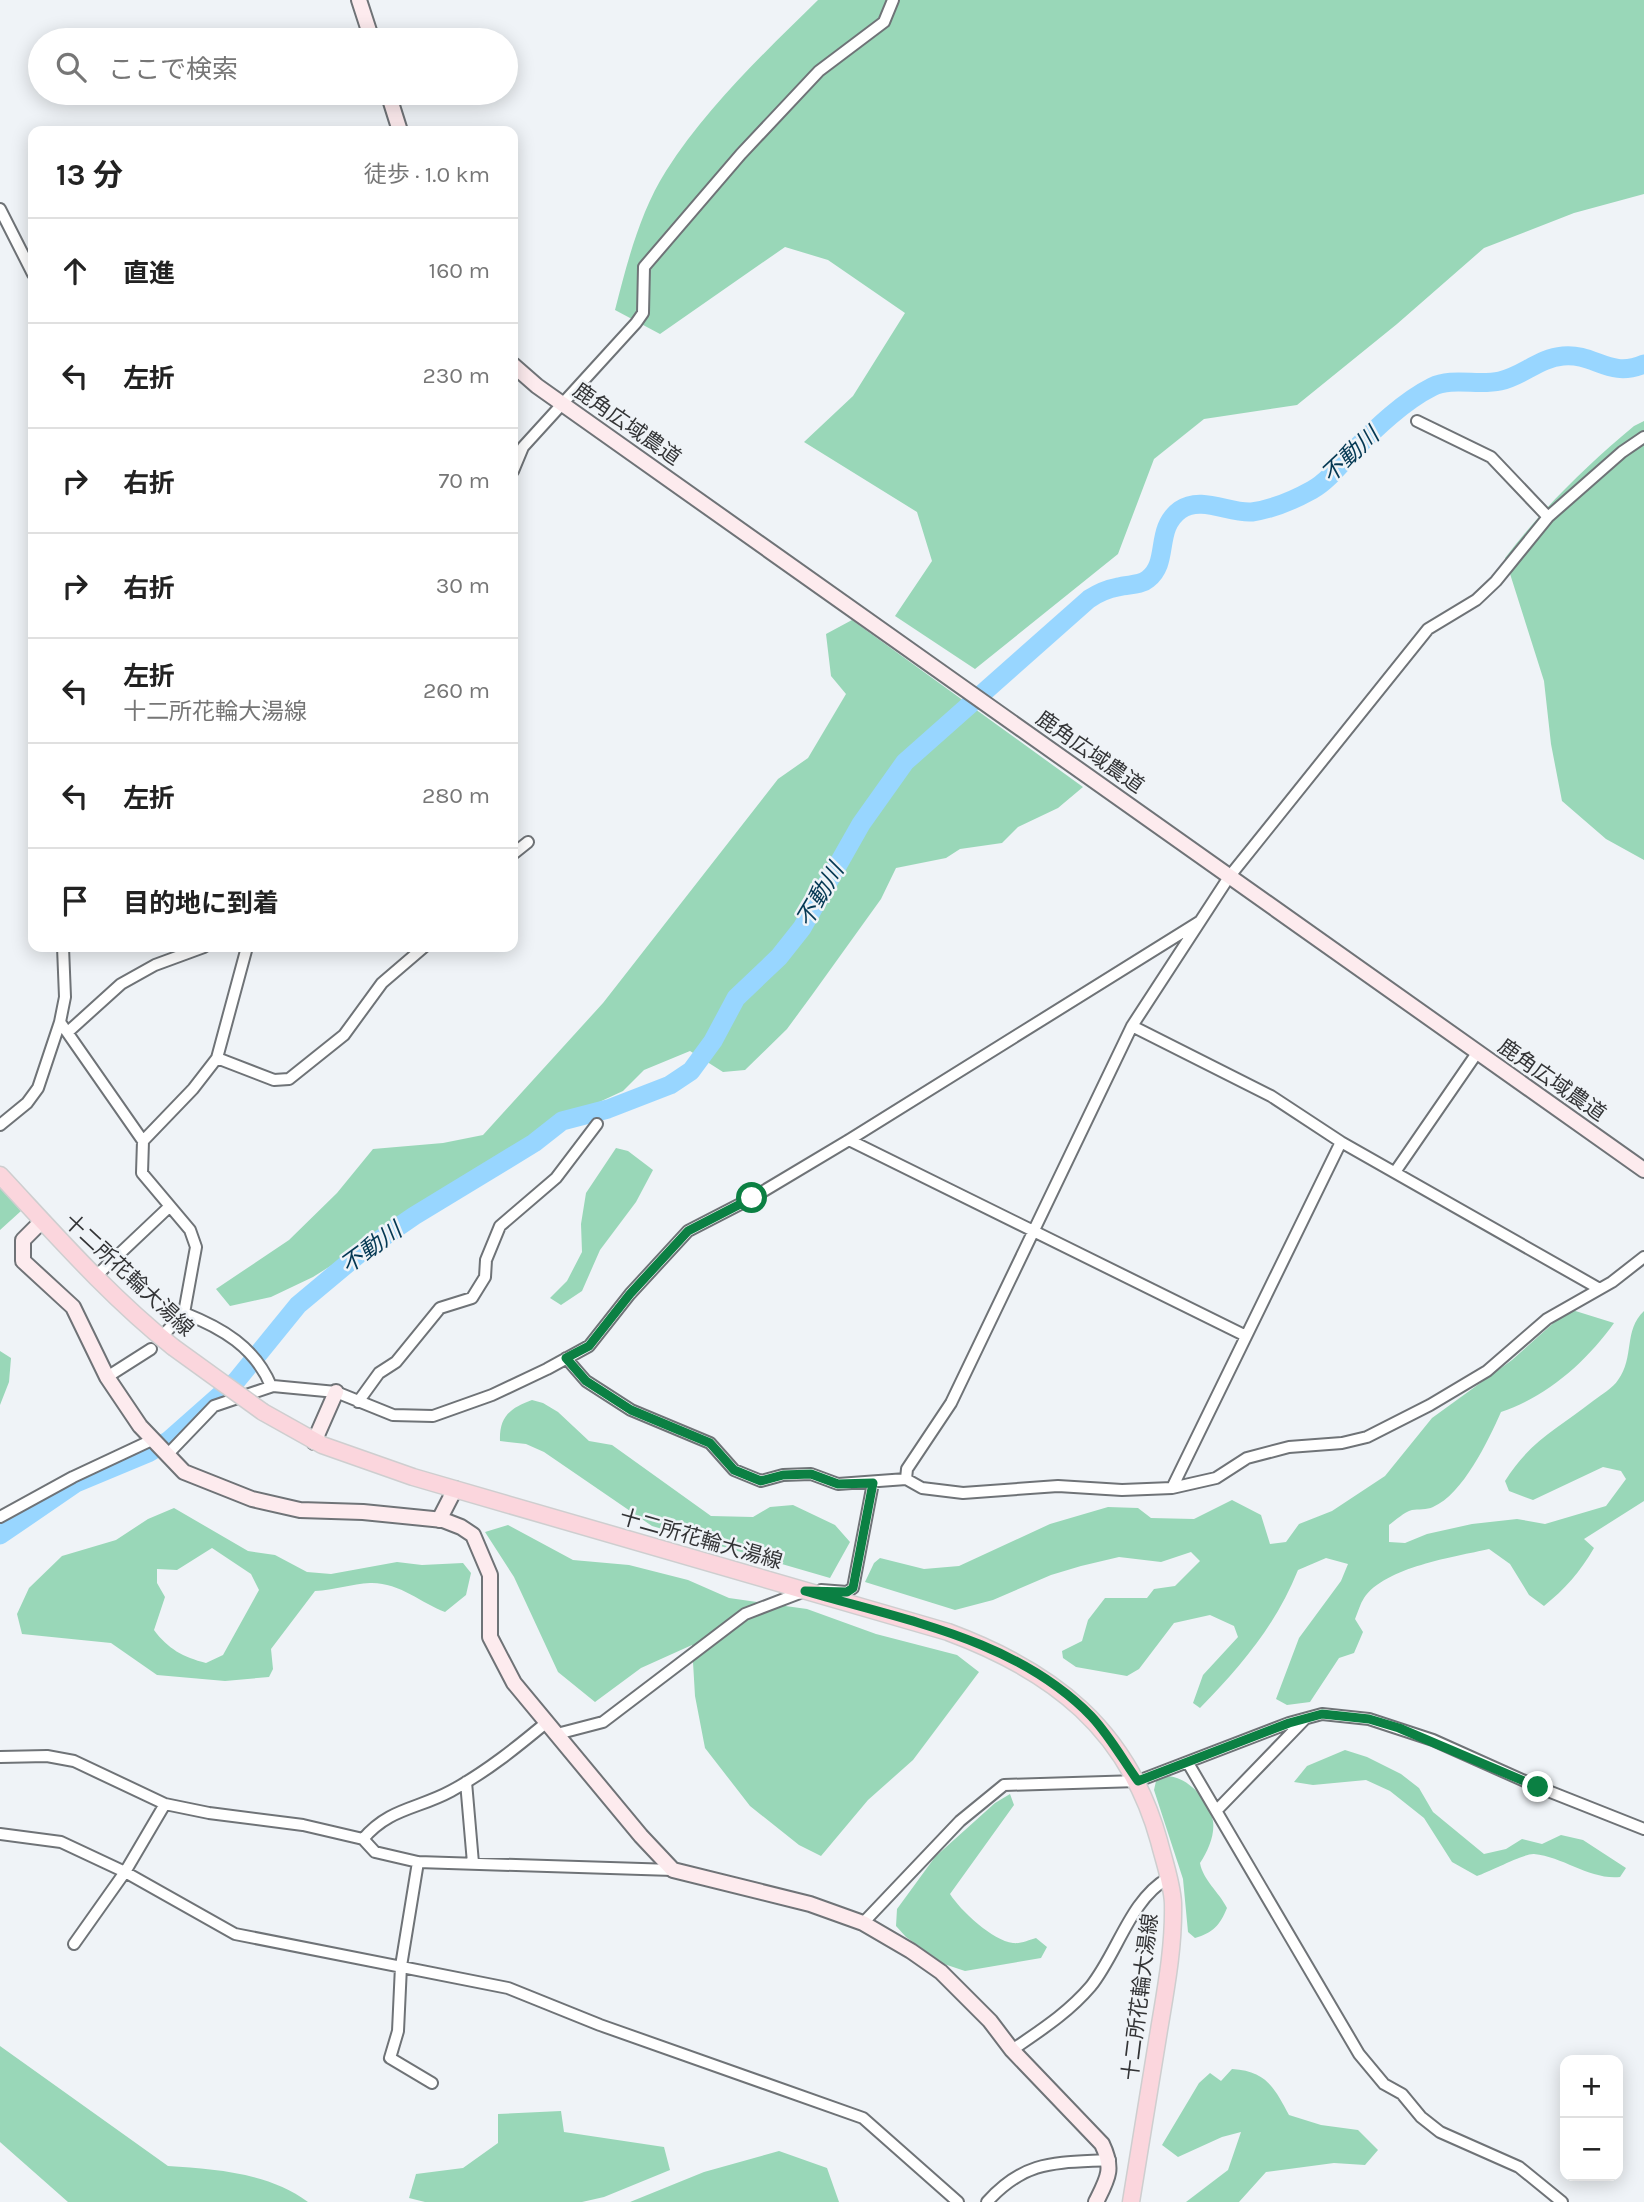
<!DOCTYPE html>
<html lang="ja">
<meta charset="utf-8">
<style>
body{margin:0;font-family:Karla,"Noto Sans JP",sans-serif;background:#f2f2f2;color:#222}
.controls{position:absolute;right:21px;bottom:21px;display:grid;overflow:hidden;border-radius:14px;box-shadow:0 4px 18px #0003}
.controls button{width:63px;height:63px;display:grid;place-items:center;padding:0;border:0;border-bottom:2px solid #e0e0e0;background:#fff;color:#222;font:35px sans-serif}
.stop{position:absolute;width:21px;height:21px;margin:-16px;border:5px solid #0b8043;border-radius:50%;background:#fff}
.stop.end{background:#0b8043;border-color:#fff;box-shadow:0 2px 7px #0008}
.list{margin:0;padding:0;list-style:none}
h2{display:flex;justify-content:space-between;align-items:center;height:91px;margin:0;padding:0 28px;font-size:30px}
h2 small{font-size:23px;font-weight:400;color:#767676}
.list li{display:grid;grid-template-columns:46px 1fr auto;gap:21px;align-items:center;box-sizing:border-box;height:105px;padding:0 28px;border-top:2px solid #e0e0e0}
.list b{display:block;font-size:26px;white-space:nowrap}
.list p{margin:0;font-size:23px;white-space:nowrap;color:#767676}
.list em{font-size:23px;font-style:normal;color:#767676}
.icon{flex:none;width:38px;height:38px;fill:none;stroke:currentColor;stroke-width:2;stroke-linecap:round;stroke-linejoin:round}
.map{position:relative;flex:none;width:1644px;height:2202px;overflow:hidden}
.search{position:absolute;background:#fff;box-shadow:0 4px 18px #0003;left:28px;top:28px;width:490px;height:77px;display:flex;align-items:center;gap:18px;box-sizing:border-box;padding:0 24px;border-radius:38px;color:#767676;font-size:26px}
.panel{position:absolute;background:#fff;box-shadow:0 4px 18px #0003;left:28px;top:126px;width:490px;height:826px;border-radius:14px}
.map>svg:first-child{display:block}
.green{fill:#99d7b8;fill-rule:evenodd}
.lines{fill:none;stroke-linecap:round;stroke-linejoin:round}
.river{stroke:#98d6ff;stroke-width:19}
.street-casing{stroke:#6f7377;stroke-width:14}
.secondary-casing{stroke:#6f7377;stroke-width:18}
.primary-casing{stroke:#cececf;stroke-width:19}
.street{stroke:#fff;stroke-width:10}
.secondary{stroke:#fdebee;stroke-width:14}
.primary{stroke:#fbd6dd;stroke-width:16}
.primary-bridge-casing{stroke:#cececf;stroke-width:19;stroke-linecap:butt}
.primary-bridge{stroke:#fbd6dd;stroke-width:16}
.route{stroke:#0b8043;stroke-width:9}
.labels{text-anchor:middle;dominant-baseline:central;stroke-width:5;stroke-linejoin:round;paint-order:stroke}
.street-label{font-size:21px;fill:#333436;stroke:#eff3f7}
.water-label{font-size:23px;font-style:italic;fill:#043853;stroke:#eff3f7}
</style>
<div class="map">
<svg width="1644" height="2202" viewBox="0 0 1644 2202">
<rect width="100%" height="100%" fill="#eff3f7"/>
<!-- green -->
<path class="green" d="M818,0H1644V194L1574,213L1484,248L1397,324L1297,405L1204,419L1154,459L1118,554L975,669L895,616L932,561L917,512L804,442L853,396L905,313L828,260L785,247L660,334L615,310C627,263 640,212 666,171C707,107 764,53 818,0Z
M1644,421V860L1606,839L1562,801L1551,744L1544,681L1505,558C1543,508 1586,466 1634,426Z
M852,620L1083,787L1058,808L1018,827L1002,843L960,849L946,858L896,868L881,899L812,995L787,1029L745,1070L723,1072L690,1051L644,1070L623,1091L567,1117L313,1277L271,1297L230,1306L216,1289L289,1240L337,1193L373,1149L443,1143L483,1135L603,1003L778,779L808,758L846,694L831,676L826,634Z
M616,1148L628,1151L653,1170L636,1202L600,1250L582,1291L561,1305L550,1298L567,1281L582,1252L581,1224L586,1193Z
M0,1187L21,1211L0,1230Z
M1569,1309L1614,1323C1587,1361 1547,1397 1501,1412C1488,1441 1463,1494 1433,1507C1427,1510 1418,1509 1412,1510C1404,1512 1396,1520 1389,1525V1542L1405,1543L1427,1534L1472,1524L1517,1519L1545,1524L1606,1506L1626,1479L1621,1471L1603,1467L1533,1500L1509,1491L1505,1481C1530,1441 1557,1429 1593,1401C1601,1395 1613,1388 1618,1380C1635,1357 1623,1331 1644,1311V1501L1584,1539L1594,1548C1580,1572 1565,1589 1544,1606L1529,1595L1510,1564L1489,1549C1454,1557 1385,1567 1364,1598C1360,1604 1358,1612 1355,1619L1363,1632L1354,1653L1339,1658L1310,1702L1287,1705L1276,1699L1299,1638L1341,1581L1348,1564L1326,1558L1298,1570C1276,1625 1241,1666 1200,1708L1193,1703L1203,1675L1238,1637L1234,1626L1210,1615L1174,1623L1139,1669L1127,1676L1076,1667L1063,1658L1062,1651L1082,1641L1088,1620L1105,1598H1147L1154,1589L1175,1586L1200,1561L1191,1552L1161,1562L1119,1557L1081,1566L1051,1575L993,1600L955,1610L865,1582L874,1563L880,1558L924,1569L959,1566L1050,1524L1108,1507L1138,1508L1151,1518L1194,1519L1232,1500L1261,1515L1270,1544L1286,1542L1299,1524L1332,1511L1385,1476L1432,1418L1512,1360Z
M0,1351L11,1358L9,1382L0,1405Z
M532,1400L543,1403L558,1412L589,1441L612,1445L711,1516L753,1517L770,1507L793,1505L835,1525L850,1542L830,1578L652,1526L544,1452L526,1444L500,1441C499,1417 510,1408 532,1400Z
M174,1508L248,1551L275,1555L307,1572L331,1574L397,1562L422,1565L463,1563L471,1573L466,1595L445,1612C421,1603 399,1582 370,1583C352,1584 334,1590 315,1591L271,1649L273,1669L269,1677L225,1681L157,1675L111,1643L22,1634L17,1614L29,1588L62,1556L116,1540L148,1519ZM212,1548L251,1574L259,1590L223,1655L206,1663C183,1657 168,1649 154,1630L165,1597L157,1583V1569L177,1570Z
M508,1525L573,1560L629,1565L688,1580L729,1598L807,1609L876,1634L957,1655L979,1672L913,1760L868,1800L821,1856L799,1845L750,1806L705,1748L695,1696L692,1645L641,1668L595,1702L558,1672L514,1577L485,1532Z
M1345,1750L1367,1757L1401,1774L1419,1788L1433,1812L1484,1854L1506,1849L1522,1839L1542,1844L1561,1835L1583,1840L1626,1868L1620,1877C1590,1880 1564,1857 1534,1854C1525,1853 1489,1872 1477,1876L1452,1862L1424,1818L1390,1791L1366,1780L1313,1785L1294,1782L1307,1766Z
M1164,1776C1186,1775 1208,1798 1213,1821C1215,1835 1208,1851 1200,1863C1203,1880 1219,1892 1227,1908C1220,1925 1213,1933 1195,1938L1188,1932L1183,1879L1154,1790L1156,1781Z
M1010,1794L1014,1805L950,1894C960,1910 993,1941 1013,1943C1020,1944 1029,1940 1036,1938L1047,1947L1041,1958L965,1971L944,1964L906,1937L896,1926L897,1909L935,1857L995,1803Z
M0,2046L168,2166C216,2169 269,2173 308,2202H68L0,2142Z
M1232,2069C1266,2071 1274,2087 1289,2115L1321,2125L1358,2130L1378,2150L1365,2165L1334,2163L1266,2172L1239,2202H1186L1228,2170L1241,2132L1222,2137L1178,2157L1162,2145L1199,2083L1210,2073L1221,2081Z
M561,2111L564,2132L664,2147L670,2170L604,2197L582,2202H425L409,2198L416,2174L463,2168L498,2143V2114Z
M779,2151L827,2168L839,2202H630L704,2172Z"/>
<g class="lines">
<!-- river -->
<path class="river" d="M0,1535L76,1483L148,1453L168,1441L237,1380L298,1305L359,1254L414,1216L534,1143L562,1121L608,1109L670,1085L691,1071L713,1041L736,998L779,957L802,928L861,824L905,762L1089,599C1098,593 1107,589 1118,587C1128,584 1140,586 1148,579C1170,562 1154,529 1180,510C1201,495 1230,514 1252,512C1272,509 1294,500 1312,490C1328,481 1341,464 1354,450C1376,428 1404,401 1432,387C1452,377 1478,386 1500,381C1523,376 1539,358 1563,356C1595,353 1609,379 1644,364"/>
<defs>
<path id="street" d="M0,209L33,274
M1417,421L1491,457L1548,517
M513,471L523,447L636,323L643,313L644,267L741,154L819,71L884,22L893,0
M513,854L528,842
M60,1022L143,1141L142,1173L190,1230L196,1247L184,1313L167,1331
M1132,1026L1271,1096L1341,1142L1598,1288
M69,1031L121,984L155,965L204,947
M217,1058L274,1080L289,1079L344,1035L382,983L424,947
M0,1125L27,1103L38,1088L60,1022L65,997L63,947
M849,1140L1246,1336
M143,1141L193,1089L217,1058L247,947
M1395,1172L1477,1053
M96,1276L169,1207
M184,1313C222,1328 255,1347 271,1386
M566,1358L586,1381L631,1410L710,1443L734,1470L761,1481L783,1475L811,1474L838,1484L906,1479L922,1488L963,1493L1058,1486L1122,1490L1172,1488L1216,1478L1247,1458L1289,1447L1342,1443L1367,1437L1430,1405L1487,1371L1547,1319L1612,1282L1644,1257
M107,1377L151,1349
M358,1402L379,1373L396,1362L440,1308L472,1298L485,1277L486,1260L500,1226L556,1178L597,1124
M167,1455L214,1406L273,1386L336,1392L393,1415L433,1416L492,1395L547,1369L589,1346L630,1294L688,1231L752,1198L849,1140L1199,922
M906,1479L907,1469L951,1403L1132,1026L1229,877L1428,629L1476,600L1496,581L1548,517L1622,452L1644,437
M1172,1488L1341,1142
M0,1517L73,1477L152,1440
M821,1590L847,1592L853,1588L873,1483
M557,1734L603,1722L745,1614L805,1591
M0,1757L47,1756L74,1761L165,1804L209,1813L303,1825L363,1839L375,1852L418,1862L673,1870
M1188,1763L1359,2054L1384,2084L1402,2094L1421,2117L1440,2132L1519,2167L1562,2202
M466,1782L473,1863
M1217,1810L1305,1719
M0,1834L61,1842L125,1872L235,1934L508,1988L600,2025L863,2118L958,2202
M363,1839C389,1808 418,1809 451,1791C486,1772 517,1747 547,1722
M418,1862L401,1966L398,2031L390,2058L432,2083
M863,1923L960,1821L1004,1785L1138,1781L1289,1723L1322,1714L1369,1719L1433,1740L1538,1787L1644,1829
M74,1944L125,1872L165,1804
M1012,2050C1041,2030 1068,2013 1091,1986C1118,1952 1130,1900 1168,1878
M987,2202C1026,2159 1056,2163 1110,2160"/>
<path id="secondary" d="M359,0L372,40
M388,93L400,131
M513,365L537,386L1644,1170
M42,1221L23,1240V1261L73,1307L107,1377L140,1426L184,1472L252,1499L300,1510L363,1512L443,1520L461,1527L473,1535L490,1575V1637L514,1683L641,1836L673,1870L810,1904L863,1923L911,1951L941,1972L990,2021L1012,2050L1102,2144C1114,2169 1108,2178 1096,2202
M314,1442L336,1392
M439,1520L455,1489"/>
<path id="primary" d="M0,1175C55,1234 109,1296 173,1347
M263,1412L322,1445L413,1477L948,1632C1053,1671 1128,1729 1159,1841C1164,1861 1172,1883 1173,1903C1174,1946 1166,1988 1159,2030C1150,2087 1140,2145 1131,2202"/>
</defs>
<!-- street casing -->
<use href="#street" class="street-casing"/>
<!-- secondary casing -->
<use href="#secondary" class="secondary-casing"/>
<!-- primary casing -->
<use href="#primary" class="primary-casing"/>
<!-- street -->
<use href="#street" class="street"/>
<!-- secondary -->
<use href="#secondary" class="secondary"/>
<!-- primary -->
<use href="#primary" class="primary"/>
<defs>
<path id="primary-bridge" d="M173,1347L263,1412"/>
</defs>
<!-- primary-bridge casing -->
<use href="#primary-bridge" class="primary-bridge-casing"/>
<!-- primary-bridge -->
<use href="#primary-bridge" class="primary-bridge"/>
</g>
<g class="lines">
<!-- route -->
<path class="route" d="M752,1198L688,1231L630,1294L589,1346L566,1358L586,1381L631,1410L710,1443L734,1470L761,1481L783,1475L811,1474L838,1484L873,1483L853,1588L847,1592L805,1591C904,1620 1016,1639 1091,1716C1109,1735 1123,1760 1138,1781L1289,1723L1322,1714L1369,1719L1399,1728L1538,1787"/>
</g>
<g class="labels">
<!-- street labels -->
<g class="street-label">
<text transform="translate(627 424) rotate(35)">鹿角広域農道</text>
<text transform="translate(1090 752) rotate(35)">鹿角広域農道</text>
<text transform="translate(1552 1080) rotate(35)">鹿角広域農道</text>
<text transform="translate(129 1275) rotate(43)">十二所花輪大湯線</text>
<text transform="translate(701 1539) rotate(16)">十二所花輪大湯線</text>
<text transform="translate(1140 1997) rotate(-83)">十二所花輪大湯線</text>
</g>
<!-- water labels -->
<g class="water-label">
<text transform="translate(1350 455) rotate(-43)">不動川</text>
<text transform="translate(820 895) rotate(-59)">不動川</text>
<text transform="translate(371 1248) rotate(-36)">不動川</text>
</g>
</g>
</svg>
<div class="controls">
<button>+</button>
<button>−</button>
</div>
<div class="stop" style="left:752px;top:1198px"></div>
<div class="stop end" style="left:1538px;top:1787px"></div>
<div class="search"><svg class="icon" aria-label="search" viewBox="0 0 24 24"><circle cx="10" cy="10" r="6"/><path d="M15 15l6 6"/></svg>ここで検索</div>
<section class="panel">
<h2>13 分<small>徒歩 · 1.0 km</small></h2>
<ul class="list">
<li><svg class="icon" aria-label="ahead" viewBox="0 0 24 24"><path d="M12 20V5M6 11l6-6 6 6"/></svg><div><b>直進</b></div><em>160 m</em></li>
<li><svg class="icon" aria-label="left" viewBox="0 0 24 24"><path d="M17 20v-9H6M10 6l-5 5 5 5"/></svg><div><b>左折</b></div><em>230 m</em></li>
<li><svg class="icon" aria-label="right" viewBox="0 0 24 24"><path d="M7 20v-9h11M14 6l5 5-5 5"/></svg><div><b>右折</b></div><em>70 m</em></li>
<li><svg class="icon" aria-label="right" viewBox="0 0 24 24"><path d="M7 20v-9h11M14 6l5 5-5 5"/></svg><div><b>右折</b></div><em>30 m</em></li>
<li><svg class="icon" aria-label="left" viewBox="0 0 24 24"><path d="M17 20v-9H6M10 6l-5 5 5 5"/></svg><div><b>左折</b><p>十二所花輪大湯線</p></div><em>260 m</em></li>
<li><svg class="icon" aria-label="left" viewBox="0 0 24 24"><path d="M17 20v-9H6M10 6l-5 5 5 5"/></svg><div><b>左折</b></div><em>280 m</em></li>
<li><svg class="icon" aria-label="arrive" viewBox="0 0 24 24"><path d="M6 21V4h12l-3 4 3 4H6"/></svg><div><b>目的地に到着</b></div></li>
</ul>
</section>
</div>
